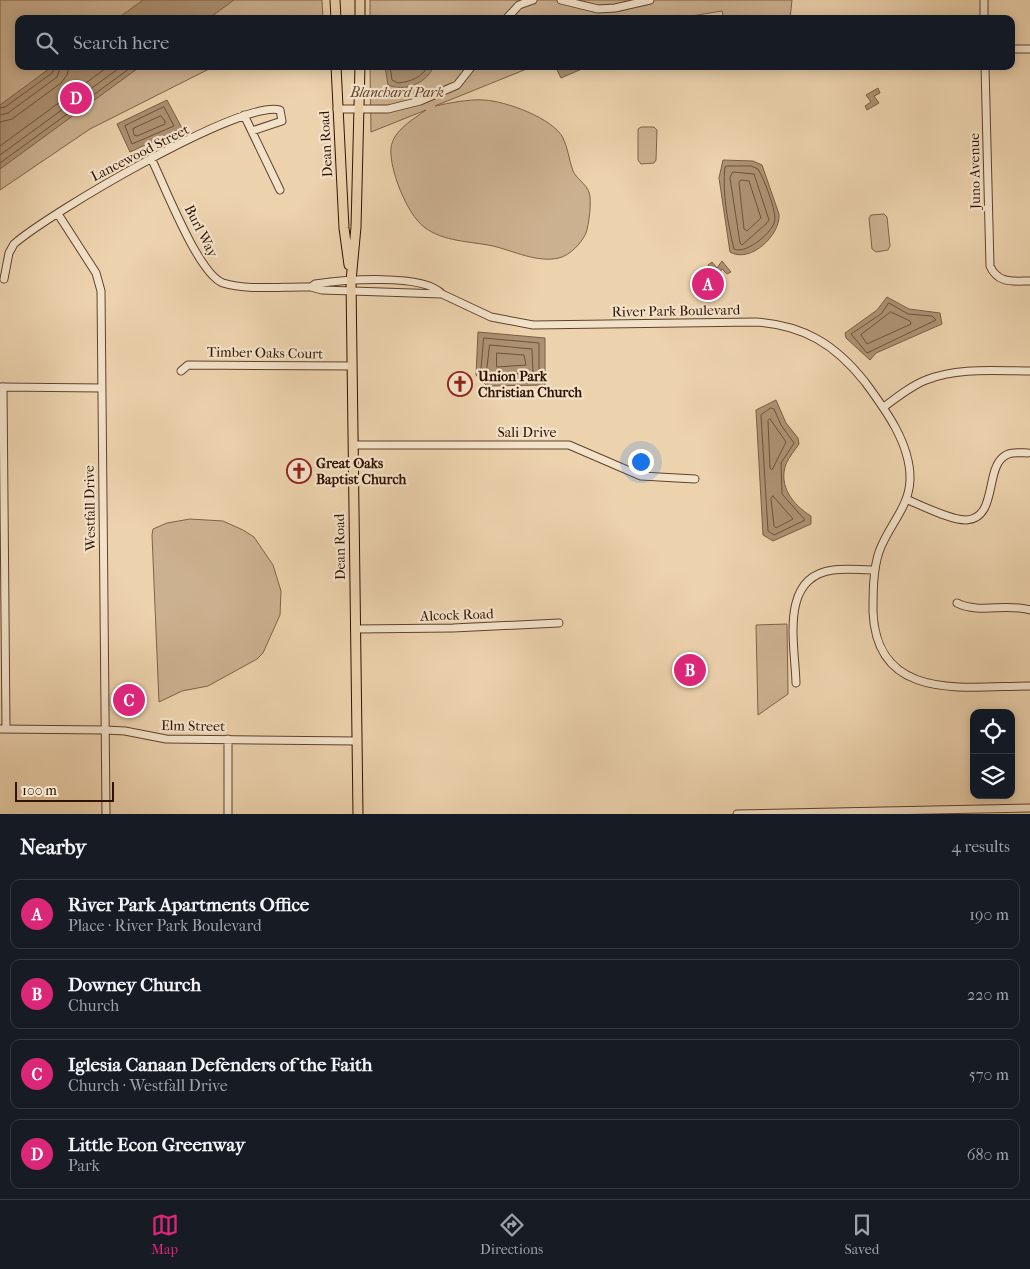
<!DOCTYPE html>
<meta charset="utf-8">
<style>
body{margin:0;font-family:"IM FELL French Canon",serif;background:#242831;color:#f1f3f6}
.controls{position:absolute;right:15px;bottom:15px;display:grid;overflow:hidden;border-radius:10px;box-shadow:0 2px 12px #0003}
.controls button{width:45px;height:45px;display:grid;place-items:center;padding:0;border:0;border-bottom:1px solid #363941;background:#171b24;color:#f1f3f6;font:25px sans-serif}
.scale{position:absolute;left:15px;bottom:12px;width:99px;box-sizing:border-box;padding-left:5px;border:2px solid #301200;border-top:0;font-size:14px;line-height:18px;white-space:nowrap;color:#301200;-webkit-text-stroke:4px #f3e2ca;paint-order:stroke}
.you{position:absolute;left:640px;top:461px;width:18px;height:18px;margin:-12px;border:4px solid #fff;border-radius:50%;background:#1a73e8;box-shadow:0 0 0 8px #1a73e833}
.badge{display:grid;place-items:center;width:32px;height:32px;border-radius:50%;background:#db2777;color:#fff;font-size:16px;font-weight:700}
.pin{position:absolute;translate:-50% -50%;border:2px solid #fff;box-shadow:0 1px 5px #0006}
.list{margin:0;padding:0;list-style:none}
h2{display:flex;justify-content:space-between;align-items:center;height:65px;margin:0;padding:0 20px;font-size:21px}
h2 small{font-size:16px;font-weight:400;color:#9ea1a6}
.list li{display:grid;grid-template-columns:32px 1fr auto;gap:15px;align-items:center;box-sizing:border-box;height:70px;margin:0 10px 10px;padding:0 10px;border:1px solid #363941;border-radius:10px}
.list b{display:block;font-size:19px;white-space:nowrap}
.list p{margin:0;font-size:16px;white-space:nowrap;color:#9ea1a6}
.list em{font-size:16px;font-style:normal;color:#9ea1a6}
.icon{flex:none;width:28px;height:28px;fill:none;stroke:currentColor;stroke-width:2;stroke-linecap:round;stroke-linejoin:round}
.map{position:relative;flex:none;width:1030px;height:814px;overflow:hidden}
.search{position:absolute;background:#171b24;box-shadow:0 2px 12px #0003;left:15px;right:15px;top:15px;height:55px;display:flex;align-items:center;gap:12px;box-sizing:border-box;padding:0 18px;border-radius:10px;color:#9ea1a6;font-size:19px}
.sheet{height:385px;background:#171b24}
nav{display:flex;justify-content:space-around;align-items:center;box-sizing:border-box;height:70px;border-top:1px solid #363941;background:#171b24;font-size:14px;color:#9ea1a6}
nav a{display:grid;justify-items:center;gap:2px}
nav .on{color:#db2777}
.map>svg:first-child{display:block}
.green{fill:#ccb190;stroke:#7e6248}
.water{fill:#ac9172;stroke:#7a5e44}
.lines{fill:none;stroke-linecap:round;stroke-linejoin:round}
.shore{stroke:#6e5239;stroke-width:1}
.minor-casing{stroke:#5f422b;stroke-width:9}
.major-casing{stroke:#301200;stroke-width:11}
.minor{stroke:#f3e2ca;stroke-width:7}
.major{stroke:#ecd2ad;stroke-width:9}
.labels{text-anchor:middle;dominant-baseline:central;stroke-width:4.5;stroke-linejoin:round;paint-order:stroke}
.park-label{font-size:14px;font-style:italic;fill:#5f422b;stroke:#f3e2ca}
.street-label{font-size:14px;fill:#301200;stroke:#f3e2ca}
.poi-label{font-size:14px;font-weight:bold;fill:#301200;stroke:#f3e2ca;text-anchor:start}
</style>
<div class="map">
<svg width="1030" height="814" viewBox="0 0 1030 814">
<rect width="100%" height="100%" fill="#ecd2ad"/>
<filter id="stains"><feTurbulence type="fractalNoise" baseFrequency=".004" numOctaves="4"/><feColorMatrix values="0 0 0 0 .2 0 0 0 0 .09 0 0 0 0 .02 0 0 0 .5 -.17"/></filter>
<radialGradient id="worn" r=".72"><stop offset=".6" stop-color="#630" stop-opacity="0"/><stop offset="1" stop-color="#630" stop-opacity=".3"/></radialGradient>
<!-- green -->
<path class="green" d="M0,0H322L323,19H19V66H215L90,129L0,190Z
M370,0H792L790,19H724L722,11L673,19H370Z
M370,66H534L435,106C450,103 468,99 484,100C505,101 553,118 563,138C568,148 569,160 573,171C576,178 586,184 589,192C592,200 589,225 586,233C581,244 570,255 559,258C537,263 514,251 493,246C469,241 444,242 424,227C407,214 389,169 391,148C393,130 414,119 426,110L371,132Z
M641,127H654L657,130L656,160L654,163L641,164L638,160V129Z
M884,214L887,217L890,246L888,250L876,252L872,249L869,218L871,215Z
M190,519L223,521L243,530L254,537L273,565L281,591L280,615L263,653L257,659L208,686L182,691L159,702L152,535L153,529L167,523Z
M787,624L788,694L758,715L756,625Z"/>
<!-- water -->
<path class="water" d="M143,0H234L208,19H117Z
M53,66H141L0,169V105Z
M385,66H434C426,84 405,92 388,85Z
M555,66H589L561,78Z
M878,88L880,93L874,96L879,103L867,110L865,106L871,102L866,95Z
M167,100L182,128L130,152L117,124Z
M723,160L753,161L762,165L779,214C781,235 750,264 730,252L719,178Z
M722,261L731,272L727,274L722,269L717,276L708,265L712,262L717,268Z
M887,297L909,309L940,313L942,324L876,353L870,360L846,338L845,333L877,310Z
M478,332L545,338V385L487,386L476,375Z
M776,400L786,423L798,438L799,444C795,450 789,457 786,464C778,486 793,505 811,516V524L773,541L763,535L756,410Z"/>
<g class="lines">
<!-- shore -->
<path class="shore" d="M390,66L392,80L398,83C410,82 423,77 428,66
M164,107L174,126L132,144L125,126Z
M0,108L5,107L52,73L55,66
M0,115L8,113L57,77L61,66
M161,116L165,121V124L137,136L134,135L133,129Z
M0,122L12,119L61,83L67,75L69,66
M0,146L109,66
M0,155L122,66
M0,163L133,66
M728,166H751L758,169C764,179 775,207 775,219C775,231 746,255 734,249C728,224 722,193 725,167Z
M733,172L754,174L769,220L766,224L742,245L740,243L730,178Z
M741,180L749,181L761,218L747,231L744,229L739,183Z
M889,303L908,314L932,316L936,320L867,353L851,334L881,314Z
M891,312L910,321L911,324L867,344L861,335Z
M484,338L539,343V379L489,380L481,372Z
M490,345L532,349L533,373L492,374L487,369Z
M497,353L524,355L526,365L497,367Z
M771,408L774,409L781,425L794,443L781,463L782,494L805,520L774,535L768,531L761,415Z
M770,419L786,442L772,470L770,468L768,421Z
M773,496L793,519L776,528L774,526L771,499Z"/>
<defs>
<path id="minor" d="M561,0L598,9L615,8L650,0
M984,0V19
M506,19L519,5L533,0
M1011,49H1030
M985,66L990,266C998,284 1013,281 1030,281
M337,109H388L420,101L457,85L472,66
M244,115L280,190
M151,158C164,184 198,274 223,283C248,291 285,286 311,287L322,290L442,294
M58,214L96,273L101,291L106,814
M4,279L9,253L14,244C48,214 242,99 280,110L282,121L252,131
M311,287L315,284C343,280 424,273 442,294L491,317L533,325L756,322C803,325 835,344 865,382C885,409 911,444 910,480C909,508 888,526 879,552C873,570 873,593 873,612C877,703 965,686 1030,686
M181,371L188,365L352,366
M0,387L102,388
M3,387L6,729
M884,407C897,397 911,386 926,380C958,367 996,371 1030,371
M353,445H569L641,476L695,479
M908,500C923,506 950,520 966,520C996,519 986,473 1002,458C1009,451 1019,453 1028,453
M957,603C979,614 1006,603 1030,610
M355,629L453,628L559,623
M796,683C795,644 779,577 833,570C846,568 861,570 875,570
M0,729L105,730L125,731L166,739L357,741
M228,739V814
M737,814L1030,808"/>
<path id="major" d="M335,0L336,19
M360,0V19
M336,66L344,228L349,265
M358,814L351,281L356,227L360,66"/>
</defs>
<!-- minor casing -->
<use href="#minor" class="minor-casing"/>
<!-- major casing -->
<use href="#major" class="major-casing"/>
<!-- minor -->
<use href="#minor" class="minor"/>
<!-- major -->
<use href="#major" class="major"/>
</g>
<!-- icons -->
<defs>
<symbol id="church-ring" viewBox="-11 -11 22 22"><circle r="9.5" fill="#f3e2ca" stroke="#8f2418" stroke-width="1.5"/><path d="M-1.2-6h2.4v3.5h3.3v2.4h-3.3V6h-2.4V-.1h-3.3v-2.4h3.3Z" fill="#8f2418"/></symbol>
</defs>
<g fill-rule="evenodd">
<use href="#church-ring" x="446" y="370" width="28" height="28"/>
<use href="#church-ring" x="285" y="457" width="28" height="28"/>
</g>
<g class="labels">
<!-- park labels -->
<g class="park-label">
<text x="397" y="92">Blanchard Park</text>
</g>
<!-- street labels -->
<g class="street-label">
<text transform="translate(326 144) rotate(-93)">Dean Road</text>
<text transform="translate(140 153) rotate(-27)">Lancewood Street</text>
<text transform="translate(975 171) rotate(-91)">Juno Avenue</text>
<text transform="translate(201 231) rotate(63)">Burl Way</text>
<text transform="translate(676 311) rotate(-1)">River Park Boulevard</text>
<text transform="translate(265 353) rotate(1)">Timber Oaks Court</text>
<text x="527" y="432">Sali Drive</text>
<text transform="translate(90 508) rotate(-91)">Westfall Drive</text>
<text transform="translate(340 547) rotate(-91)">Dean Road</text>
<text transform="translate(457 615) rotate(-2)">Alcock Road</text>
<text transform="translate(193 726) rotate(1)">Elm Street</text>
</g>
<!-- poi labels -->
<g class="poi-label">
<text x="478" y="376">Union Park<tspan x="478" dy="16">Christian Church</tspan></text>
<text x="316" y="463">Great Oaks<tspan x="316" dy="16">Baptist Church</tspan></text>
</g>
</g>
<rect width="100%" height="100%" filter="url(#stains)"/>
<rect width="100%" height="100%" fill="url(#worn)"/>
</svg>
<div class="controls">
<button><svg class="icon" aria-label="locate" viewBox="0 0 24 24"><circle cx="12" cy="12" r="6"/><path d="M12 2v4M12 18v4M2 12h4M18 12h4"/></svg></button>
<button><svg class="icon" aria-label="layers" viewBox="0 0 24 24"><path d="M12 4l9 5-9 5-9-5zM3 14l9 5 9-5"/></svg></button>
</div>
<div class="scale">100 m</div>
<div class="you"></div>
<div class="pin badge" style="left:708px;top:284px">A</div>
<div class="pin badge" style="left:690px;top:670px">B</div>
<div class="pin badge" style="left:129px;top:700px">C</div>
<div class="pin badge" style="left:76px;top:98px">D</div>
<div class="search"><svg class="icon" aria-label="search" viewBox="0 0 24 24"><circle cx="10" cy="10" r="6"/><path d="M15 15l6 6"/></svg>Search here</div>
</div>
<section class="sheet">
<h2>Nearby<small>4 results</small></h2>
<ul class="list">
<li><span class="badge">A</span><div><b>River Park Apartments Office</b><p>Place · River Park Boulevard</p></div><em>190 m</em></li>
<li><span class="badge">B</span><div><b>Downey Church</b><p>Church</p></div><em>220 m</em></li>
<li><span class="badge">C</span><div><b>Iglesia Canaan Defenders of the Faith</b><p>Church · Westfall Drive</p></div><em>570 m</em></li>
<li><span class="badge">D</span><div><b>Little Econ Greenway</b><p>Park</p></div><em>680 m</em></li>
</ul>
</section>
<nav>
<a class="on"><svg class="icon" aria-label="map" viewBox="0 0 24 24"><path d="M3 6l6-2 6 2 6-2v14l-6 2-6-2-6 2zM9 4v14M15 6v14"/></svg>Map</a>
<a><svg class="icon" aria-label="directions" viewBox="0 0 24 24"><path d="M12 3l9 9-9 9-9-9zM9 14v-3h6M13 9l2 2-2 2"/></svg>Directions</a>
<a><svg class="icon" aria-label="saved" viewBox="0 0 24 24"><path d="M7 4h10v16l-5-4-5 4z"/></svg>Saved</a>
</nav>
